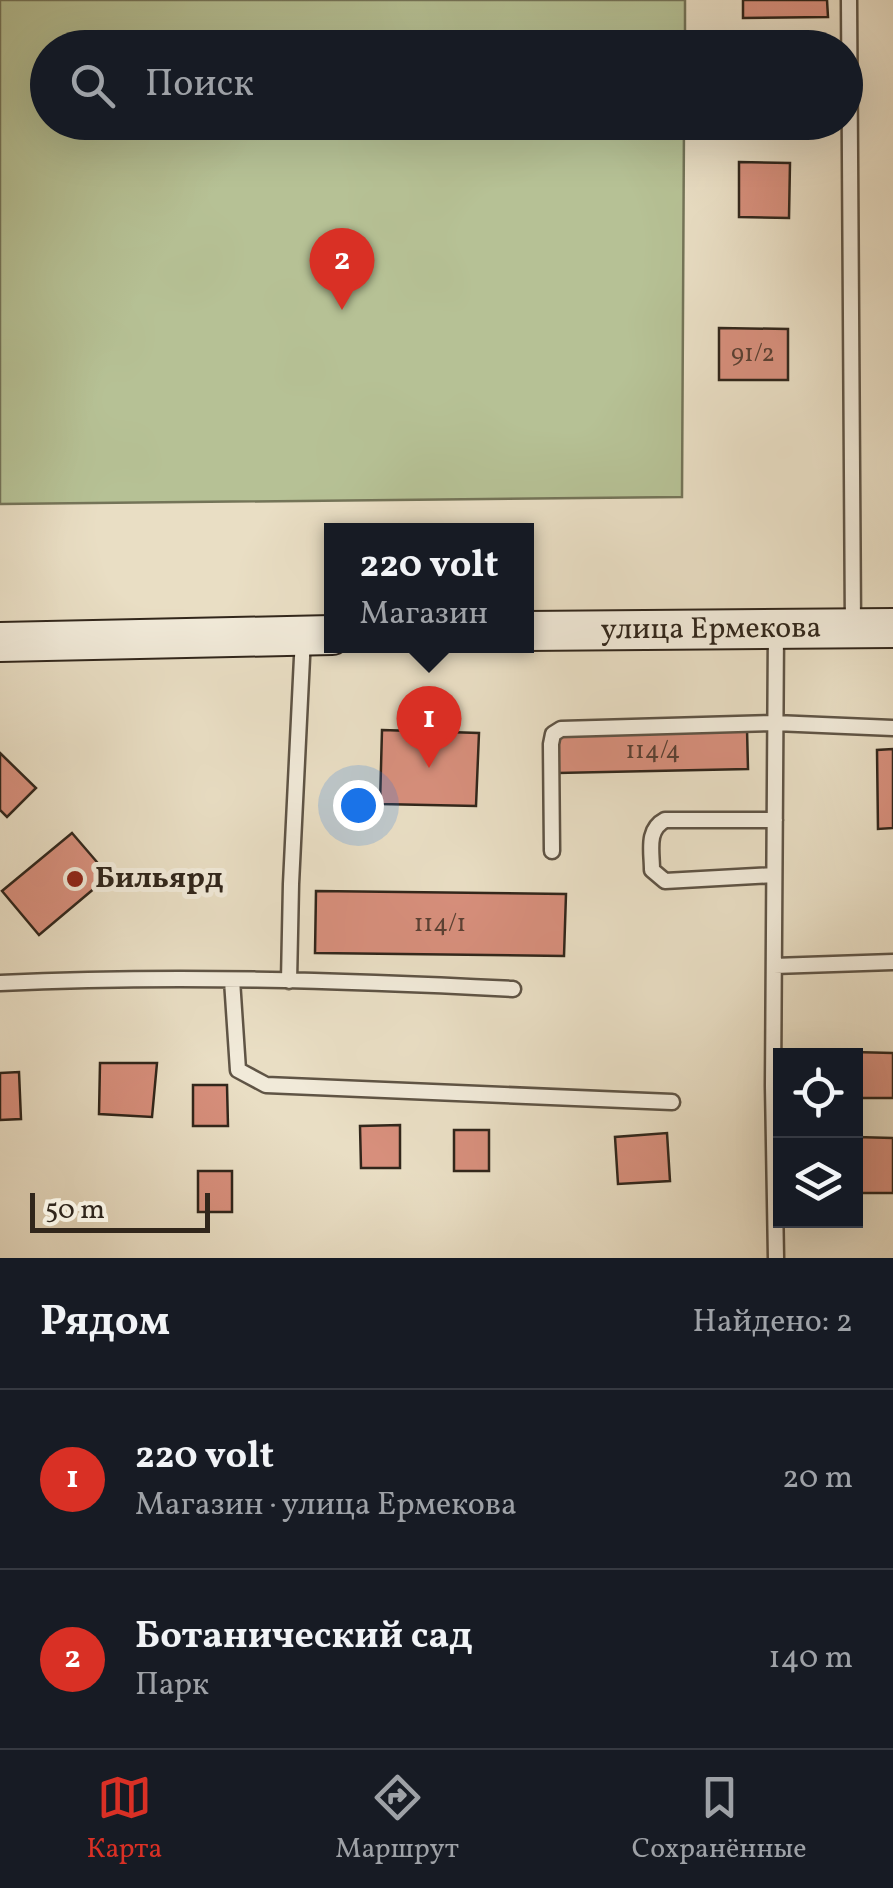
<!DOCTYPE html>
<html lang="ru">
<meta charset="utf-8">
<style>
body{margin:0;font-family:Vollkorn,serif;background:#242831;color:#f1f3f6}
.controls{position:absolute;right:30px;bottom:30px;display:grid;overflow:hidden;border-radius:0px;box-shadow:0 10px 40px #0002}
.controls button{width:90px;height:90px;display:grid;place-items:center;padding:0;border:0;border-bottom:2px solid #363941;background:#171b24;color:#f1f3f6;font:50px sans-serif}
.scale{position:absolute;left:30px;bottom:25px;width:180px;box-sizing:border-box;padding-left:10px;border:5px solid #31261b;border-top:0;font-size:28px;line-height:35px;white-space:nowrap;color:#31261b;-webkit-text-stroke:8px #f1ead9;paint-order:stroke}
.you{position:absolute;left:358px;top:805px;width:35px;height:35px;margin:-25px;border:8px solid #fff;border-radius:50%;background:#1a73e8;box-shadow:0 0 0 15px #1a73e833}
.badge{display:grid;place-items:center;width:65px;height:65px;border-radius:50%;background:#d93025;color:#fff;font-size:32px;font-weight:700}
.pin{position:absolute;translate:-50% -82px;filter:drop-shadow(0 2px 5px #0008)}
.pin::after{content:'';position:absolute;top:52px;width:35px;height:30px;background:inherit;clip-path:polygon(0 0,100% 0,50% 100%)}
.popup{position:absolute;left:324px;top:523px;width:210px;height:130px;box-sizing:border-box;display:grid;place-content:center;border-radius:0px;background:#171b24;filter:drop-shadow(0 2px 8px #0005);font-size:32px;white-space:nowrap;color:#9ea1a6}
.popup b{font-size:38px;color:#f1f3f6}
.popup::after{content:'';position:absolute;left:50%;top:100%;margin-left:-20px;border:20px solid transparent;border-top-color:#171b24}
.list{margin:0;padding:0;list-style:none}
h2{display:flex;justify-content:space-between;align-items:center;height:130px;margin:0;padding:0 40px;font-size:42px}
h2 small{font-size:32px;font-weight:400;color:#9ea1a6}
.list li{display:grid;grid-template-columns:65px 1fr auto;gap:30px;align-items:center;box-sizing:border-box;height:180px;padding:0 40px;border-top:2px solid #363941}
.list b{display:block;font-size:38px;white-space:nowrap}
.list p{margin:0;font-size:32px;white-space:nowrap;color:#9ea1a6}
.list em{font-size:32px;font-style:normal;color:#9ea1a6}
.icon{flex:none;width:55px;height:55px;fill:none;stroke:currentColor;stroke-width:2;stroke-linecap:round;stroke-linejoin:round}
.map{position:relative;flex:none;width:893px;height:1258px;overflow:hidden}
.search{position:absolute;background:#171b24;box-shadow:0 10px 40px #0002;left:30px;right:30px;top:30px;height:110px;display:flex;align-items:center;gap:25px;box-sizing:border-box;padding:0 35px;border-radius:55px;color:#9ea1a6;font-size:38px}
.sheet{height:490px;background:#171b24}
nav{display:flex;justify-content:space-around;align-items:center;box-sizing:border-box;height:140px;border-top:2px solid #363941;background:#171b24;font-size:28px;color:#9ea1a6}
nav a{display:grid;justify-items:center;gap:5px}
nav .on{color:#d93025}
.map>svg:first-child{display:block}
.green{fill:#b6c195;stroke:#747458;stroke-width:2.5}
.building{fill:#d78f7c;stroke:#31261b;stroke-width:2.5}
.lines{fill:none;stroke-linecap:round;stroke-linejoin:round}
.lane-casing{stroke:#5f5445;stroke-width:19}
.secondary-casing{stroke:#31261b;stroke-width:42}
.lane{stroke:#f1ead9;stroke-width:14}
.secondary{stroke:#f1ead9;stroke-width:38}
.poi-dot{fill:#8f2418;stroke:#f1ead9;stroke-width:4}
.labels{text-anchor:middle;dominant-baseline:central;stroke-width:10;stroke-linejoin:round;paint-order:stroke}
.number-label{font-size:25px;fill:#5a4033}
.street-label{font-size:30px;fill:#31261b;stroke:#f1ead9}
.poi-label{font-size:30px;font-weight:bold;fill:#31261b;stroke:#f1ead9;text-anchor:start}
</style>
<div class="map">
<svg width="893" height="1258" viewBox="0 0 893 1258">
<rect width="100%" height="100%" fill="#e9dec4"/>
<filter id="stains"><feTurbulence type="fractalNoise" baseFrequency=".002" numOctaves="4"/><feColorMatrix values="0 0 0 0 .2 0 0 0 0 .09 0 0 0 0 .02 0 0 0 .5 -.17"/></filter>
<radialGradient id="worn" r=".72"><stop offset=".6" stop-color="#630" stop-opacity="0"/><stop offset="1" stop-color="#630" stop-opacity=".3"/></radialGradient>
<!-- green -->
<path class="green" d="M0,0H685V47L48,48V122L684,123L682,497L0,504Z"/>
<!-- building -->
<path class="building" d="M743,0H827L828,17L743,18Z
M747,34L802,35V48H747Z
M739,162L790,163L789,218L739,217Z
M719,328L788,329V380H719Z
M747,729L748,769L558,773V732Z
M382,730L479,733L476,806L380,804Z
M893,749V828L878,829L877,750Z
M0,753L36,788L7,817L0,810Z
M72,833L109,876L39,935L2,891Z
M316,891L566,894L564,956L315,953Z
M853,1052L893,1053V1098H856V1056H853Z
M100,1063H157L152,1117L99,1114Z
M19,1072L21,1119L0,1120V1073Z
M193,1085H227L228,1126H193Z
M400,1125V1168H361L360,1126Z
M454,1130H489V1171H454Z
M667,1133L670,1181L618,1184L615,1137Z
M856,1137L893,1138V1193H856Z
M198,1171H232V1212H198Z"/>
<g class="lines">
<defs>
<path id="lane" d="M849,0L853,627
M552,851L551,744L553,734L561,729L775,723L893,728
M774,875L665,881L652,870C652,851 646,830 665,820H775
M774,966L893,962
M232,980L238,1070L266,1085L672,1102
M289,981L291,884L303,637
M0,983C171,975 342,980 513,989
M776,1258L773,1086L776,629"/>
<g id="secondary">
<path id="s1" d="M526,631L893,628"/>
<path d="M0,642L332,635"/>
</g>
</defs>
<!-- lane casing -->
<use href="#lane" class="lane-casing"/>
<!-- secondary casing -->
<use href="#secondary" class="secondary-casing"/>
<!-- lane -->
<use href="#lane" class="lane"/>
<!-- secondary -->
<use href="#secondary" class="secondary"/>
</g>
<!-- markers -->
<circle class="poi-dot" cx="75" cy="879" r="10"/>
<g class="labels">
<!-- number labels -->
<g class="number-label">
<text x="753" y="354">91/2</text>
<text x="653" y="751">114/4</text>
<text x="440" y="924">114/1</text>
</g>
<!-- street labels -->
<g class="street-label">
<text stroke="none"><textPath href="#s1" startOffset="185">улица Ермекова</textPath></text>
</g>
<!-- poi labels -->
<g class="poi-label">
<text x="95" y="879">Бильярд</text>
</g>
</g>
<rect width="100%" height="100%" filter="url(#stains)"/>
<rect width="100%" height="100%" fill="url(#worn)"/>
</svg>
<div class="controls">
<button><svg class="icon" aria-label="locate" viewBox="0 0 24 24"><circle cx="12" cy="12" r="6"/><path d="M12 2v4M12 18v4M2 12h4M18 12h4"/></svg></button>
<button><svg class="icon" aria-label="layers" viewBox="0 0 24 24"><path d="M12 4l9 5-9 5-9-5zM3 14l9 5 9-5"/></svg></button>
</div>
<div class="scale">50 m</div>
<div class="you"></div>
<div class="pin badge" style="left:429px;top:768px">1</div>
<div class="popup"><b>220 volt</b>Магазин</div>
<div class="pin badge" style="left:342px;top:310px">2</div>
<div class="search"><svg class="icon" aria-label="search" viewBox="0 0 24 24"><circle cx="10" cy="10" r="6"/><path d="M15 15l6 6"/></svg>Поиск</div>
</div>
<section class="sheet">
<h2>Рядом<small>Найдено: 2</small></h2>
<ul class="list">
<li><span class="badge">1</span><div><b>220 volt</b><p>Магазин · улица Ермекова</p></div><em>20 m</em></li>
<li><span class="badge">2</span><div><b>Ботанический сад</b><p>Парк</p></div><em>140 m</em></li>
</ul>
</section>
<nav>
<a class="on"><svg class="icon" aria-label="map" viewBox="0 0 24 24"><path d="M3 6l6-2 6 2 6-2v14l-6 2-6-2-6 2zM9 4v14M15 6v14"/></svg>Карта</a>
<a><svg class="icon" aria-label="directions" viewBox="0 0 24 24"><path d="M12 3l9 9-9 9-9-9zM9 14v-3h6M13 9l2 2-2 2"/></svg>Маршрут</a>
<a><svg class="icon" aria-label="saved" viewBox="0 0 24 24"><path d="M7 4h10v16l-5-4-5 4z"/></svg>Сохранённые</a>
</nav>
